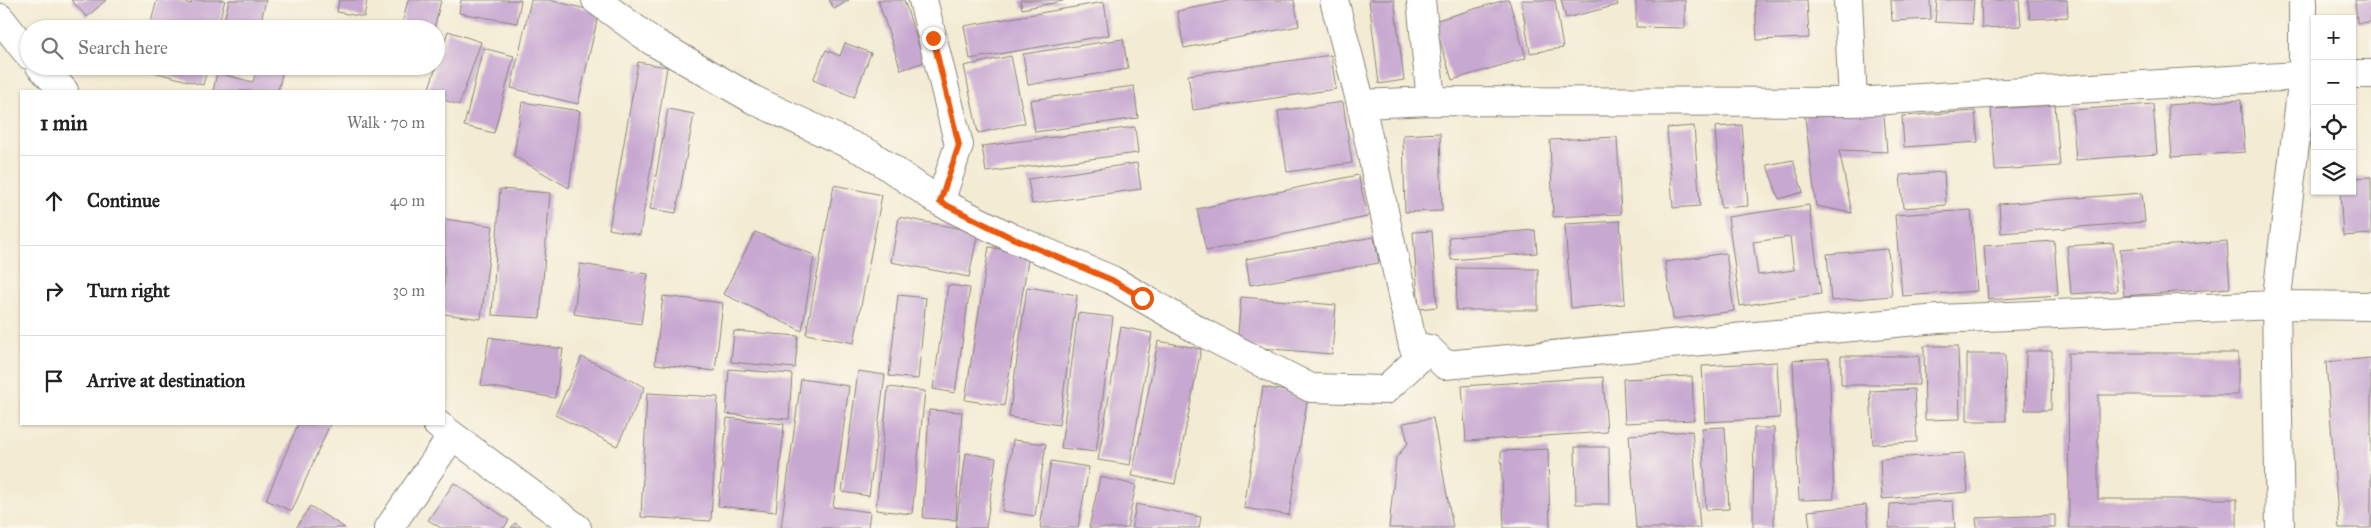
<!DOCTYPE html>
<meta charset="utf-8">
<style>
body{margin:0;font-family:"IM FELL Great Primer",serif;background:#f2f2f2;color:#222}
.controls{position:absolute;right:15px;top:15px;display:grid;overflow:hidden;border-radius:0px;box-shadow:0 1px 4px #0004}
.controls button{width:45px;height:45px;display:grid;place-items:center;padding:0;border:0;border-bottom:1px solid #e0e0e0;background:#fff;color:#222;font:25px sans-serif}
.stop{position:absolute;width:15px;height:15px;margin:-11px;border:4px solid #ea580c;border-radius:50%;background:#fff}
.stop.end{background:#ea580c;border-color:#fff;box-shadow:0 1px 5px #0008}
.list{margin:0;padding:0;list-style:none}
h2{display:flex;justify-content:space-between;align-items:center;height:65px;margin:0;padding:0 20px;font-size:21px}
h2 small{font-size:16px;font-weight:400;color:#767676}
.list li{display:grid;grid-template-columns:32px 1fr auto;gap:15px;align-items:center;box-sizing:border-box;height:90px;padding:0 20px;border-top:1px solid #e0e0e0}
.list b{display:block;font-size:19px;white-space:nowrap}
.list em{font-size:16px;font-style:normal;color:#767676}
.icon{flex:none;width:28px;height:28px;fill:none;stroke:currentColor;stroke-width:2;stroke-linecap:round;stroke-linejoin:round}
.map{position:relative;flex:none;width:2371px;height:528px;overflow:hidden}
.search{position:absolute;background:#fff;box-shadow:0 1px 4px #0004;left:20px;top:20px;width:425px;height:55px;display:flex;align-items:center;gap:12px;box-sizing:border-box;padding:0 18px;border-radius:28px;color:#767676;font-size:19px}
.panel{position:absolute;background:#fff;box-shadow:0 1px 4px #0004;left:20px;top:90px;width:425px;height:335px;border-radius:0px}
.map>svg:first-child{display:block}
.building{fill:#c7a8d1;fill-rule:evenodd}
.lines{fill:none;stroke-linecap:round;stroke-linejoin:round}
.minor-casing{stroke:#888478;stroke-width:30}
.minor{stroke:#fff;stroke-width:28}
.route{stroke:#ea580c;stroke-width:6}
</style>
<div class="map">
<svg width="2371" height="528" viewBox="0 0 2371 528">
<rect width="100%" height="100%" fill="#fbf7ec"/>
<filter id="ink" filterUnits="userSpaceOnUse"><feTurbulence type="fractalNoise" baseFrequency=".02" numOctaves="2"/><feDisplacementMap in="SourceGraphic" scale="10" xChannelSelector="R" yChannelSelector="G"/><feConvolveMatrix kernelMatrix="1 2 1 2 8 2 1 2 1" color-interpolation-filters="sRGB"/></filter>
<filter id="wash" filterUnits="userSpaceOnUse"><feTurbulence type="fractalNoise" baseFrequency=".0096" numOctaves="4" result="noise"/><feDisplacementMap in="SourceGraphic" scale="20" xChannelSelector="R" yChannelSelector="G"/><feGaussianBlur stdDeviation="1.12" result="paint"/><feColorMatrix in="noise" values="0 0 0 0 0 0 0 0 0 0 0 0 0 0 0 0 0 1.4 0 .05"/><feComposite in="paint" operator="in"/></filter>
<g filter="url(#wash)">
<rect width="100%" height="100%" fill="#f3ebd3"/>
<g id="blocks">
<!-- building -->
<path class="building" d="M71,0H106L87,17Z
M157,0H176L191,4L192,0H225L217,29H149Z
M229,0H266L259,29H222Z
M339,0H367L364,17L337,12Z
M408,0H441L434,29H401Z
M461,0H521L517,23L459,13Z
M531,0H549L599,12L578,104L511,88Z
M829,0H849L834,9Z
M878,0H904L924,62L901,70Z
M1020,0H1063V1L1022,9Z
M1234,0H1294L1299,26L1184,48L1177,11Z
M1369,0H1394L1404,80L1379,84Z
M1505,0H1509L1526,58L1452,80L1434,21Z
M1521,0H1555L1563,48L1530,53Z
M1561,0H1616L1618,5L1566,18Z
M1636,0H1685V28L1636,27Z
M1755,0H1807L1809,38L1757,40Z
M1891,0H1930L1931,19L1892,21Z
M1937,0H1974L1972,24L1935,22Z
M1981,0H2019L2021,26L1982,28Z
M2028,0H2067L2068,17L2030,19Z
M2355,0H2371V22L2357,23Z
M1104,2L1109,35L970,59L964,26Z
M448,31L481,42L459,105L444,100V91H428Z
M1123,39L1128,69L1028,85L1023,54Z
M845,43L871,53L854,97L813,80L826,50L840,56Z
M483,48L514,56L494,133L464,126Z
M1331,55L1336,89L1193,110L1188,75Z
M1011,56L1025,123L978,133L964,66Z
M638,62L667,67L640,235L609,229Z
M140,66H208L203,85L139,68Z
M257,66H284L278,91H213L217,73L253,82Z
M1134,86L1138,118L1035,132L1030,100Z
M2241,100L2245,152L2172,157L2168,105Z
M522,102L580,111L569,188L514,156Z
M1343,102L1352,163L1287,172L1278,111Z
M1883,103L1887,152L1839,150L1852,213L1816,206L1804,109Z
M2153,104L2157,154L2076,160L2072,110Z
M2055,105L2060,166L1995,170L1991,109Z
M668,109L694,114L676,213L650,209Z
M1975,111L1978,142L1904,147L1902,116Z
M1742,125L1748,206L1721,208L1715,127Z
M1694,126L1700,206L1673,208L1667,128Z
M1135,127L1138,153L986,172L982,146Z
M1440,133L1442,211L1405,212L1403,135Z
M1617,137L1621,214L1553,217L1550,140Z
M1793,160L1803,192L1779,199L1767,165Z
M1137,163L1141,189L1032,204L1028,179Z
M1944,172L1946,205L1903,208L1900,175Z
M1358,175L1368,215L1367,217L1206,251L1197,209Z
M2371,177V234L2343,236L2340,191H2352V178Z
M834,185L882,195L854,343L806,334Z
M500,189L550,193L540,318L492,315Z
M2142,193L2145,222L2001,233L1999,204Z
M1809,205L1821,294L1740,306L1728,217ZM1790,237L1794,270L1758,275L1753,242Z
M1971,210L1977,291L1902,296L1895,215Z
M899,217L978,232L969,277L891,262Z
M444,219L493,226L481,319L444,314Z
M1620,221L1625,304L1571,308L1565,224Z
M1535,230L1537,253L1451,260L1449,237Z
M1432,231L1437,307L1419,309L1413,232Z
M755,232L814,255L802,331L723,294Z
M1374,237L1379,263L1250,285L1246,259Z
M2054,241L2058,295L1988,300L1984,246Z
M2227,241L2230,288L2124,296L2120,249Z
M2113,243L2117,291L2071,294L2067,246Z
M989,247L1029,254L1004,406L965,400Z
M1888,249L1892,296L1831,301L1827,254Z
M1726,253L1734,311L1673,319L1665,262Z
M580,264L648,274L641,324L574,314Z
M1457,268L1538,269V310H1456Z
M948,285L970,288L955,393L933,389Z
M1027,287L1077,295L1059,425L1009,417Z
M898,295L926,298L918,379L889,376Z
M663,296L723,303L715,371L655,364Z
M1241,297L1336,305L1332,354L1237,346Z
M1078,313L1113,317L1096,452L1061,448Z
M1121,327L1152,333L1130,465L1098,460Z
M734,331L798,336L795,368L731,362Z
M489,337L563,349L555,398L481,385Z
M1158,341L1201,349L1175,484L1132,476Z
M1924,346H1958L1960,419L1925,420Z
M2026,351H2052L2051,410H2025Z
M2068,353H2238V395H2098V499H2237V528H2069Z
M1967,354H2005L2006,421H1967Z
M1841,356H1919V385H1841Z
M582,357L645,387L617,446L555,415Z
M1829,358L1834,499L1799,500L1793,360Z
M2371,358V528H2339L2326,362Z
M1777,362L1780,418L1705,422L1702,366Z
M729,369L792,374L789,419L726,414Z
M858,371L885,375L869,496L842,492Z
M1692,376L1694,420L1625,423L1623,379Z
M1603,377L1607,432L1466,441L1462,386Z
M801,379L849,386L833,507L870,512L868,528H781Z
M888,387L925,391L912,514L876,510Z
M1263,387L1308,395L1289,515L1244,508Z
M1914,389L1917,442L1873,444L1870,391Z
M647,393L718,397L711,521L641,517Z
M929,410L962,412L956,520L923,518Z
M727,418L784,424L776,512L718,506Z
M1433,418L1453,528H1389L1396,458L1408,443L1403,423Z
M298,424H330L292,511L266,500Z
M1725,427L1729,509L1706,510L1702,428Z
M1754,428H1774V528H1753Z
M1692,431L1700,528H1636L1629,435Z
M1013,440L1046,444L1035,516L1002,511Z
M1575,447H1609L1610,504H1576Z
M1548,449L1550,528H1504L1501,451Z
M966,453L996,458L986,528H956Z
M1964,453L1968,492L1882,499L1880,459Z
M1051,461L1089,467L1078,528H1040Z
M1100,477L1136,485L1127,528H1089Z
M454,483L509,520L504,528H441L428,520Z
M1953,501L1955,528H1889L1890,504Z
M1136,504L1201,517L1199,528H1132Z
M1866,505L1869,528H1810L1808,511Z
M310,506L345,528H296Z
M2055,515V528H1977L1976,518Z
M515,523L522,528H511Z"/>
</g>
</g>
<g filter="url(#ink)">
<use href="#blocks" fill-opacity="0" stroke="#888478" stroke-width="1"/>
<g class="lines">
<defs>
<path id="minor" d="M596,0L652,41L754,100L870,154L940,202L1012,238L1112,280L1203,333L1311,388L1385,390L1429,349
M923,0L959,145L940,202
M1334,0L1361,104L1413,346L1429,349L1445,365L1938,319L2276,305L2371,306
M1421,0L1431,101
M1848,0L1853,102
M0,18L29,55
M40,66L64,91
M2352,74H2371
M1361,104L1431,101L1853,102L2315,75
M437,424L577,528
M389,528L452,436
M2280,528L2276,305L2303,75V0"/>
</defs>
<!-- minor casing -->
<use href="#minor" class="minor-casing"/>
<!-- minor -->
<use href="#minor" class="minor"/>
</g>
</g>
<g class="lines" filter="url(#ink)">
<!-- route -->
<path class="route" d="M933,38L959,145L940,202L1012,238L1112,280L1142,298"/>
</g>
</svg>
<div class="controls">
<button>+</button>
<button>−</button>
<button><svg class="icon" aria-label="locate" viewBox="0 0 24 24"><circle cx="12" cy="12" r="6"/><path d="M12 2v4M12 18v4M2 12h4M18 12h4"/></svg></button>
<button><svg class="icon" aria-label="layers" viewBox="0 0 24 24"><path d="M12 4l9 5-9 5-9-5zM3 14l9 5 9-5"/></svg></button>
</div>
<div class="stop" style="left:1142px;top:298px"></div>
<div class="stop end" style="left:933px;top:38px"></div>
<div class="search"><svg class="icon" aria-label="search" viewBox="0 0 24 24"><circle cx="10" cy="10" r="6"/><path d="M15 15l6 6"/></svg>Search here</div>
<section class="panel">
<h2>1 min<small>Walk · 70 m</small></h2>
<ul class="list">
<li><svg class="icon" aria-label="ahead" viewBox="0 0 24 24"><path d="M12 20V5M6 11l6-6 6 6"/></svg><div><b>Continue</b></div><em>40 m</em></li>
<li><svg class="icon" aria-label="right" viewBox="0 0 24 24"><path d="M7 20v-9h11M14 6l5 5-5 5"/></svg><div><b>Turn right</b></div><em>30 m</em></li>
<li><svg class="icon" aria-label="arrive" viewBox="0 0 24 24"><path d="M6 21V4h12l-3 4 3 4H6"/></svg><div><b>Arrive at destination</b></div></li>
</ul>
</section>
</div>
